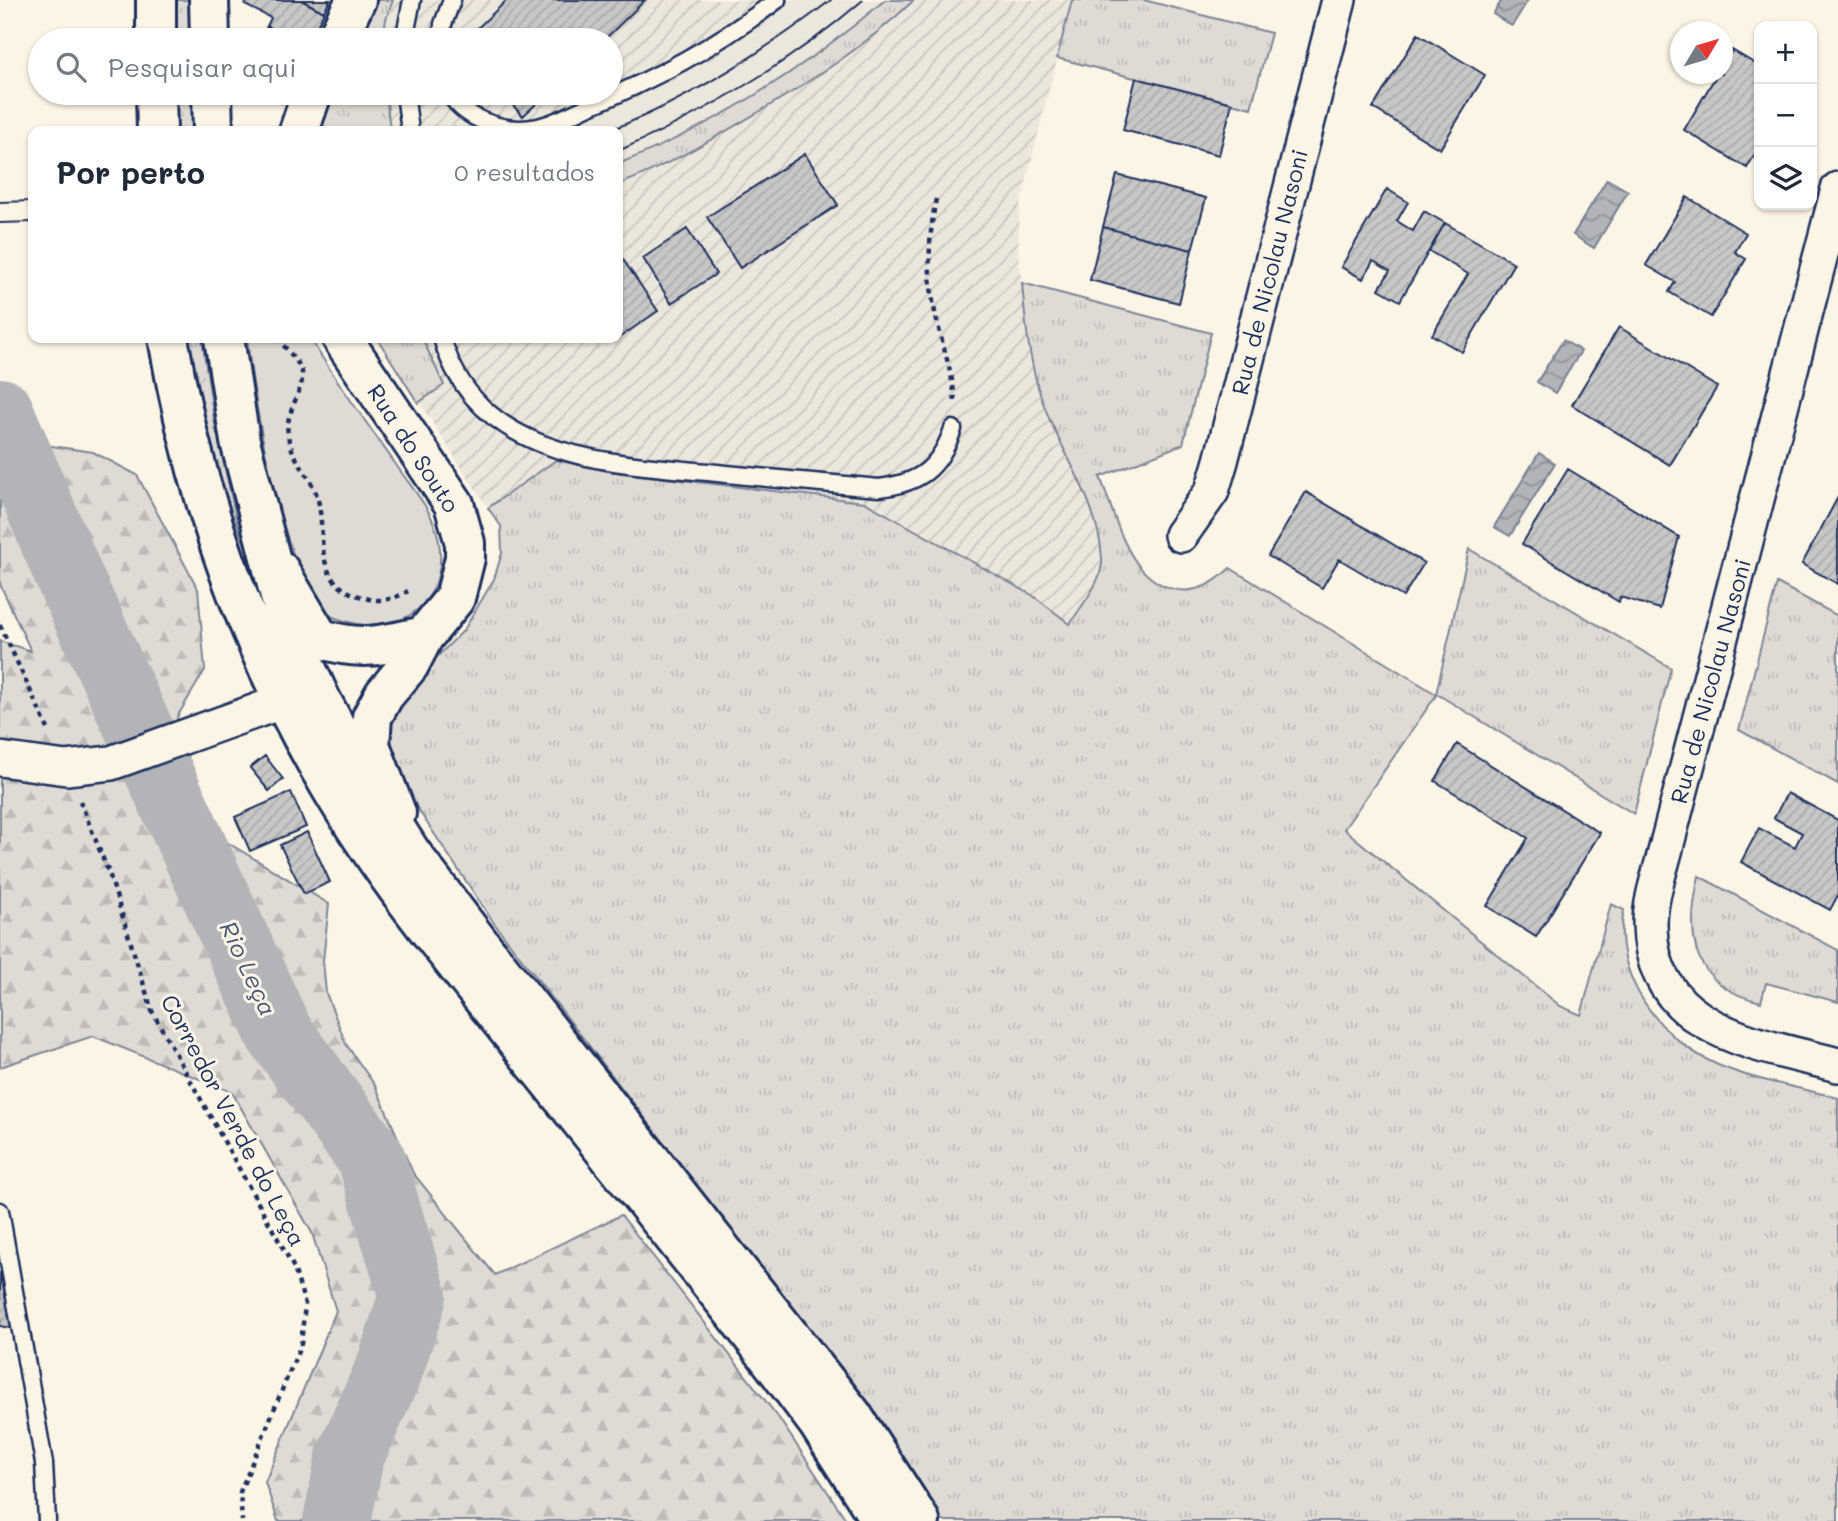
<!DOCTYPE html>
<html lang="pt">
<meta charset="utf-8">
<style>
body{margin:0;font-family:Mali,sans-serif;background:#f6f6f7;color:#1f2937}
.controls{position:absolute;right:21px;top:21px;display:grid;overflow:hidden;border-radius:14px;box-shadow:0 2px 5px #0004}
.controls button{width:63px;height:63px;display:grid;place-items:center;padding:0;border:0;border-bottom:2px solid #e0e1e3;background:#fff;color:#1f2937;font:35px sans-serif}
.compass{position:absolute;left:1670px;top:21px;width:63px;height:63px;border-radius:50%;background:#fff;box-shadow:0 2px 5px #0004;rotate:52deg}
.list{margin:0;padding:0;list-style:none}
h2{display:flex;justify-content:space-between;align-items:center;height:91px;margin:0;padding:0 28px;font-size:30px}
h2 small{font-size:23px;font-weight:400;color:#747a83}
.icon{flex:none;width:38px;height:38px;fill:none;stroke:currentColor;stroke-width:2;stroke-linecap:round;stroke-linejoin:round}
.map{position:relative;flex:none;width:1838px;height:1521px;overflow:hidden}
.search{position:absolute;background:#fff;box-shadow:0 2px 5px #0004;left:28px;top:28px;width:595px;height:77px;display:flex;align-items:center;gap:18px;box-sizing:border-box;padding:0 24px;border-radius:38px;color:#747a83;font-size:26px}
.panel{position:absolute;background:#fff;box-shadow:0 2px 5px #0004;left:28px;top:126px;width:595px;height:217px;border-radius:14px}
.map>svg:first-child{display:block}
.built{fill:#ece7dc}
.industrial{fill:url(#industrial-furrows)}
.grass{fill:url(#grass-tufts);stroke:#7d8599;stroke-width:2}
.forest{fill:url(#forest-firs);stroke:#7d8599;stroke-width:2}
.garden{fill:#dfdbd4;stroke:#7d8599;stroke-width:2}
.water{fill:url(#water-waves);stroke:#767f94;stroke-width:2}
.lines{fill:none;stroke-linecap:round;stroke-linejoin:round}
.river{stroke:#b2b4b8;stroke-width:68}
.building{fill:url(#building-hatch);stroke:#1b2f5e;stroke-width:2}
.service-casing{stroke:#1b2f5e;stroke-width:21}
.minor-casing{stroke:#1b2f5e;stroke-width:38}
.tertiary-casing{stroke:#1b2f5e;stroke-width:44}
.primary-casing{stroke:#1b2f5e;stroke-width:44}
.path{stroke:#1b2f5e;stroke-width:4.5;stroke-dasharray:5 5;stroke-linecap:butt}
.service{stroke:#fcf5e5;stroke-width:16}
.minor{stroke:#fcf5e5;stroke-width:33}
.tertiary{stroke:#fcf5e5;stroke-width:38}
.primary{stroke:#fcf5e5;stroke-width:38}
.tram{stroke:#1b2f5e;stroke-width:2}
.labels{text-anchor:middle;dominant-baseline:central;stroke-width:6;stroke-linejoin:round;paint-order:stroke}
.street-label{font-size:23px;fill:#1b2f5e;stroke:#fcf5e5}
.water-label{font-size:24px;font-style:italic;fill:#485779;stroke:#fcf5e5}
</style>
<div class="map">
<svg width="1838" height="1521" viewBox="0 0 1838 1521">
<defs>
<pattern id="industrial-furrows" width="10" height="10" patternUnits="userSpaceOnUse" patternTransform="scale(1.75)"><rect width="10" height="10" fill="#ece7dc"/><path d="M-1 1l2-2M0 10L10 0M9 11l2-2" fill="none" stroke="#cac6bf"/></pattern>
<pattern id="grass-tufts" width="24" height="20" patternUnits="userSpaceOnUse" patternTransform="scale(1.75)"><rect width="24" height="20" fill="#dfdbd4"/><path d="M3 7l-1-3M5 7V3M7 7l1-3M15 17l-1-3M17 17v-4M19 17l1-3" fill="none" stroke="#bfbcb8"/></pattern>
<pattern id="forest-firs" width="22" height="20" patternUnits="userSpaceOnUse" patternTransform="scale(1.75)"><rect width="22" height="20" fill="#dfdbd4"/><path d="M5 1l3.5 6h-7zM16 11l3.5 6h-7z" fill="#bfbcb8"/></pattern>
<pattern id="water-waves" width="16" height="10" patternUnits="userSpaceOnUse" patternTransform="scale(1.75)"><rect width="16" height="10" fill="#b2b4b8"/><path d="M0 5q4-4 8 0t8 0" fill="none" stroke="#909399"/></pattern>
<pattern id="building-hatch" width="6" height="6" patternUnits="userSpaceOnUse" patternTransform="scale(1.75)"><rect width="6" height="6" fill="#c8c7c6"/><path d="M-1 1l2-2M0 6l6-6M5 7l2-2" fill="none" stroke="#ababac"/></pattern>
</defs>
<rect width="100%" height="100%" fill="#fcf5e5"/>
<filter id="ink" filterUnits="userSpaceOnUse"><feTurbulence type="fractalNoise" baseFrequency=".0143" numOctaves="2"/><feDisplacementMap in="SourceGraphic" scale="14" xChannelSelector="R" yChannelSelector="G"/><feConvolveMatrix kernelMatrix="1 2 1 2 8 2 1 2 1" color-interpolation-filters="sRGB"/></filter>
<g filter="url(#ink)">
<!-- built -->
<path class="built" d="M801,0H885L772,87L694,130L618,164V131H551L624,104L684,75L723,53Z"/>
<!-- industrial -->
<path class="industrial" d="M375,0H801L723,53L684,75L625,104L551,131H320L332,93H611V40H355Z
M914,0H1072L1020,205L1018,248L1030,364L1091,507L1103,560L1097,580L1070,625L1032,595L864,502L607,471L556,460L488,508L377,338H618V185L659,169L806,84Z"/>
<!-- grass -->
<path class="grass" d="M176,0H190L192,40H176Z
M375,0H393L386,19L383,40H355Z
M885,0H914C867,45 813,80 757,113C711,140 667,166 618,185V164C717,125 804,69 885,0Z
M1072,0H1144L1271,33L1251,108L1057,58Z
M177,93H193L195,131H177Z
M332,93H386L390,131H320Z
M1022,283L1211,333L1183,444L1100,477C1117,518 1127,581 1178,590C1199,593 1216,582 1230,568L1436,694L1469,549L1671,668L1634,814L1437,694L1344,829L1560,1006L1581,1015L1611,904L1624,910C1611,975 1660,1040 1718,1065C1755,1081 1799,1087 1838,1098V1521H939L861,1397L494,923L403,787L390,752L391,722L423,671L464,630L494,579L502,553L501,526L488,508L556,460L607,471L864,502L1032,595L1070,624C1081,606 1104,580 1102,558C1099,508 1069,463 1049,418C1030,374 1026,330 1022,283Z
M188,338H202L214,420L238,526L288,663C242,556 206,454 188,338Z
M377,338H422L444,385L418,403Z
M1777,583L1838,616V784L1739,730Z
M1699,876L1838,950V1002L1766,983L1761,1002C1691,986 1685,936 1699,876Z"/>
<!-- forest -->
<path class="forest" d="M3,439L93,452L137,475L198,589L205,670L177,717L189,783L215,835L329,904L323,961L326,993L346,1044L376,1087L413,1173L495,1275L621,1215L778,1417L847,1521H278L265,1482L336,1311L312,1233L232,1092L93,1036L0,1067V641L31,651L0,584V444Z"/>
<!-- garden -->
<path class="garden" d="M247,338H310C337,383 369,426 399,469C414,491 433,511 438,537C450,591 413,633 358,624C348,622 331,619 324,611C279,560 255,406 247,338Z"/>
<!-- water -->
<path class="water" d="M1502,0H1528L1512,26L1493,14Z
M1607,179L1628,191L1594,248L1573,235Z
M1563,340L1581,351L1555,393L1537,382Z
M1539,453L1555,463L1510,536L1494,527Z"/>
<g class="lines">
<!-- river -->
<path class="river" d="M0,412L73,586L279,1033L371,1158L413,1296L390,1367L350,1457L337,1521"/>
</g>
<!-- building -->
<path class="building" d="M248,0H301L324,12L310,40H295L267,26L271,18L245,5Z
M301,0H330L324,12Z
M507,0H645L604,40H465Z
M267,26L295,40H272L274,36L264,32Z
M1418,34L1485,75L1440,149L1373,108Z
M1732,50L1759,66V147L1747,168L1684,130L1717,74H1722V65Z
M1136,78L1232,103L1219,155L1123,130Z
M259,93H286L282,103Z
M501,93H548L523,116Z
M805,154L838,205L740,268L707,217Z
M1117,175L1206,198L1192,250L1103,227Z
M1387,189L1408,202L1397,221L1413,231L1424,211L1445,223L1400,301L1379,289L1390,271L1373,261L1363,279L1341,267Z
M1687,197L1746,233L1735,252L1746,259L1711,317L1669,292L1675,282L1646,265Z
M1445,223L1514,263L1462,352L1432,335L1468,274L1429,251Z
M1103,227L1192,250L1179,303L1090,280Z
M687,229L716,274L671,303L643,258Z
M618,252L658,311L613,342L610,338H618Z
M1619,327L1717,387L1670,465L1572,405Z
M1568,469L1679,537L1660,609L1620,597L1619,602L1522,544Z
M1306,492L1424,563L1403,597L1339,559L1322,588L1268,556Z
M1838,497V584L1802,564Z
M1457,744L1600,833L1536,937L1487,906L1528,838L1435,781Z
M265,756L283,779L269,791L250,768Z
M291,792L306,827L250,851L235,817Z
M1787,793L1838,820V895L1830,910L1741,862L1759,828L1795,847L1802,833L1774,818Z
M307,832L330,882L304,894L280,845Z
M0,1272L13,1329L0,1326Z"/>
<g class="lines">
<defs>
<path id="service" d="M404,40L412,0
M442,40L443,24L452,0
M405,93L410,131
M449,93C467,121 506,134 538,127C554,124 572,114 587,107C656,79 718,45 777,0
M442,338C476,458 606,463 708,472C765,478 822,483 879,488C920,483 939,469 953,429
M0,1211L44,1463L47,1521"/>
<path id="minor" d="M1838,189L1668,840C1662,867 1650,896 1650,924C1651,1032 1758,1044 1838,1065
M1181,535L1212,491L1221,461L1339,0
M0,759L66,768L111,763L284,701"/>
<path id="tertiary" d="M336,40L356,0
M299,131L312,93
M342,338L454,504L465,543V558L455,598L424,636L409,665L384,695L372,717L370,745L396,813
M279,570L319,638C361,652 382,645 424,636"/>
<path id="primary" d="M156,0V40
M209,0L210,40
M156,93L157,131
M212,93L213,131
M168,338C195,496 248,648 330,786C382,875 449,956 514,1037C597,1141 682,1246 764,1351L818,1423L881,1521
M224,338L240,441L289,631L321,700L360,773L411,853L476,939L852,1415L920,1521"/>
</defs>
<!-- service casing -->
<use href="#service" class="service-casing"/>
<!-- minor casing -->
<use href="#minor" class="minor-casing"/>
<!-- tertiary casing -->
<use href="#tertiary" class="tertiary-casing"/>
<!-- primary casing -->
<use href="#primary" class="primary-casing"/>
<!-- path -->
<path class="path" d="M936,199C927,244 927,284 939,329C945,355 954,378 955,404
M277,338C284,347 300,362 302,372C305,390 284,413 288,435C291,457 308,473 316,493C329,531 308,582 362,597C380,603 392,600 408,591
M0,625L48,729
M80,801L110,876L152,1011L294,1268L305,1304L301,1344L240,1492L242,1521"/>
<!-- service -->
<use href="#service" class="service"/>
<!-- minor -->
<use href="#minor" class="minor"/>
<!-- tertiary -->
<use href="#tertiary" class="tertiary"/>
<!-- primary -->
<use href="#primary" class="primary"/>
<!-- tram -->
<path class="tram" d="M608,131C689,100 762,53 831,0
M618,151C707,112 789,64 863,0
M0,202L33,201
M0,223L33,222"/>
</g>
</g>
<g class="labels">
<!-- street labels -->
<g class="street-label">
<text transform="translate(1269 272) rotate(-76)">Rua de Nicolau Nasoni</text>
<text transform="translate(414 448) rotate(57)">Rua do Souto</text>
<text transform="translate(1710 681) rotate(-75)">Rua de Nicolau Nasoni</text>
<text transform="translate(234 1120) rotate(62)">Corredor Verde do Leça</text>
</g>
<!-- water labels -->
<g class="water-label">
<text transform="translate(249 968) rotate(65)">Rio Leça</text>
</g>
</g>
</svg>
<div class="controls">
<button>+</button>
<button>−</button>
<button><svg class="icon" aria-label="layers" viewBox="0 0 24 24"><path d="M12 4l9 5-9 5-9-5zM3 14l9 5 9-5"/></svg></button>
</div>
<svg class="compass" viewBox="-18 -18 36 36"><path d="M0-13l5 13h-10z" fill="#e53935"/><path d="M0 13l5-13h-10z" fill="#747a83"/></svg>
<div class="search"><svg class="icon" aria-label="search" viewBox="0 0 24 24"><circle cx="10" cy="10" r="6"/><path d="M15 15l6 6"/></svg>Pesquisar aqui</div>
<section class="panel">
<h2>Por perto<small>0 resultados</small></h2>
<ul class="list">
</ul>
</section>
</div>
